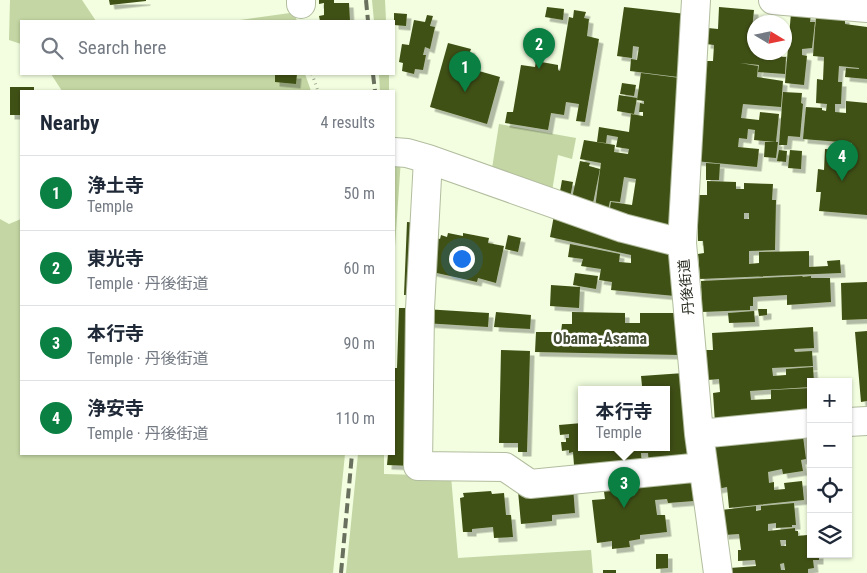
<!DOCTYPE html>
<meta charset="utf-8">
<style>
body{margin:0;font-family:"Roboto Condensed","Noto Sans JP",sans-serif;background:#f2f2f3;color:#1f2937}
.controls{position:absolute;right:15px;bottom:15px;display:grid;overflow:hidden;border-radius:0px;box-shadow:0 1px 4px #0004}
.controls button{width:45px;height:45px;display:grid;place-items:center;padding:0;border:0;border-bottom:1px solid #e0e1e3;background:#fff;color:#1f2937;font:25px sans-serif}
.compass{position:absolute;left:747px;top:15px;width:45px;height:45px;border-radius:50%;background:#fff;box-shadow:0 1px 4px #0004;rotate:100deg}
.you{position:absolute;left:461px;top:258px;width:18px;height:18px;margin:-12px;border:4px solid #fff;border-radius:50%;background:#1a73e8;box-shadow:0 0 0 8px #1a73e833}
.badge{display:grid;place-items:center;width:32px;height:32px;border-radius:50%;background:#0b8043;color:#fff;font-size:16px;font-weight:700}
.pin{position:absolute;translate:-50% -41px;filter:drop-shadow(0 1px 2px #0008)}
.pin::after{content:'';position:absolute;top:26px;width:18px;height:15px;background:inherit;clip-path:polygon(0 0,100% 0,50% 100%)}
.popup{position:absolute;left:578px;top:386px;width:92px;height:65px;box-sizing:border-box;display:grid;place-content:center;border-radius:0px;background:#fff;filter:drop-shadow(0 1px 4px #0005);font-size:16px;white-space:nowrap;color:#747a83}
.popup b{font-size:19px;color:#1f2937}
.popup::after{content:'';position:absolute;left:50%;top:100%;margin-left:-10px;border:10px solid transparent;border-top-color:#fff}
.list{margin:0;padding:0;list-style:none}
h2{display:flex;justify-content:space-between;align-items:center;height:65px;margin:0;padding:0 20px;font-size:21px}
h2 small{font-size:16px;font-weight:400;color:#747a83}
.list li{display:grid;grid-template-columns:32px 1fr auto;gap:15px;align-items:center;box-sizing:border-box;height:75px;padding:0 20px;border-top:1px solid #e0e1e3}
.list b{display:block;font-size:19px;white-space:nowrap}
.list p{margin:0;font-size:16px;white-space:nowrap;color:#747a83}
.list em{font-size:16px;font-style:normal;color:#747a83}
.icon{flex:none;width:28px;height:28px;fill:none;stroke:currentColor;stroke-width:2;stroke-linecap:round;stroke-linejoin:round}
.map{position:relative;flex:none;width:867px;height:573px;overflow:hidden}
.search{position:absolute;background:#fff;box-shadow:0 1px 4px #0004;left:20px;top:20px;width:375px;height:55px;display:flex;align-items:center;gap:12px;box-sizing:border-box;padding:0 18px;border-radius:0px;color:#747a83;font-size:19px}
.panel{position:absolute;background:#fff;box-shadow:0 1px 4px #0004;left:20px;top:90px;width:375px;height:365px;border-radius:0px}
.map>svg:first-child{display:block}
.green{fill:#c3d6a3}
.building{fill:#405115;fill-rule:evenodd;filter:url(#shadow)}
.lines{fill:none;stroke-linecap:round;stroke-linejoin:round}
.minor-casing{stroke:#b2bd9f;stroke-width:30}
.path{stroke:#9aa28c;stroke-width:3;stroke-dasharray:1 4;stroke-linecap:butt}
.minor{stroke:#fff;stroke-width:28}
.rail{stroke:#6a705e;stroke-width:4;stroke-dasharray:10 5;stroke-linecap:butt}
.labels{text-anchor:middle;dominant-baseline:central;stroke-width:5;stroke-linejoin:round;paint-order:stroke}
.street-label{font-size:14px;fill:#272b1f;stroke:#fff}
.quarter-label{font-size:16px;font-weight:bold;fill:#485137;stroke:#fff}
</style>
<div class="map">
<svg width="867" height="573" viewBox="0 0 867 573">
<defs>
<filter id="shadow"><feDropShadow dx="4.5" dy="4.5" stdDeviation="0" flood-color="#0004"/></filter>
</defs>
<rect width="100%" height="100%" fill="#f2fedf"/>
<!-- green -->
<path class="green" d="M10,0H82L96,21H21V44L9,40Z
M372,0H385L386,21H374Z
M290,13L296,18L297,21H233Z
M51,74H305L311,91H62Z
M379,74H389V91H380Z
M499,124L576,138L572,159L558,155L551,197L491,175Z
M394,159H401L394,261Z
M0,219L9,224L21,219V454H345L333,573H0Z
M358,454H384V474L451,476L458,558L591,550L593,573H346Z"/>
<!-- building -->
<path class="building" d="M109,0H146V1L110,5Z
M319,0H334V3H349L350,21H320L319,16L324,15V3L319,4Z
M547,7L564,9L563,20L545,17Z
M624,7L686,14L678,77L630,71L631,59L637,60L639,47L633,46L632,58L617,56Z
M719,7L754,10L750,49H754V52H783L782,57H786L785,74L758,72L759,65L740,63L758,66L757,77L783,81L781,107L743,104L741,118L759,120L760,112L779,114L776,142L754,140L755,130L748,129L747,139L739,138L738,147L759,149L757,167L695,161L705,61H713L714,45L706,44L708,28L718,29Z
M574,10L586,12L584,18L589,19L587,36L599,39L585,122L576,121L579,104L566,102L564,115L551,113L548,130L505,123L507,112H513L521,65L535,67L536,61L558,65V70L560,71L569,17L573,18Z
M394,13L407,14L406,26L394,25Z
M791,13L811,15L810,22H815L812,48L802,49V55L807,56L804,85L785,83Z
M427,15L433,16L430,26L435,27L430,49L425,47L423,55H426L423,70L415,69L414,74L402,71L403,63L399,62L402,44L409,45L414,20L425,22Z
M816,16L845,18V24L867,27V79L845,77L846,68L859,69V68L839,66L838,82H842L841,104H835V112L846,113V101L867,103V215L819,211L821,192H816L818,169L824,170L825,149L851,151L852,143L803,139L806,107L822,108V110L826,111L827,104L816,103L817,79L823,80L824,57L813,56Z
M448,43L471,49L465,67L500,77L487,124L430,107Z
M641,73L680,78L670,226L609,213L611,202L632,205L636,179L624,177L620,202L610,201L608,210L595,208L601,163L580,159L584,140L615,145L614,152L628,154L629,149L616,147L618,137L607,135L606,143L597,142L599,127L629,132L631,114L643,116V112H639L640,103L644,104V101L637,100Z
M275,74H297L296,84L275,82Z
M622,83L636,85L634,96L620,94Z
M10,87H34V91H21V115H10Z
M783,92L802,93L801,103L803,104L800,137L788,136L787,145H779Z
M619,95L637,98L634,114L617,111Z
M765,142H778L776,158L764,157Z
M779,150L787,151L786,162L777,161Z
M790,150L802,151L801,169L788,168Z
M580,161L590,163L589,166L600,169L592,208L571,203Z
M706,163L720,164L719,180H706Z
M562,180L573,182L570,198L559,197Z
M707,181L736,182V189H744V183L773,184L772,200H776L775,250L749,251V264L759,263V252L809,251V267L828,266L827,261L840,260L841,273L700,279L698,254L704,253L703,241H698L697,195H707ZM744,213H749V219H744Z
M555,210L675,254V296L611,290L612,282L599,280L601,269L581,266L583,259L568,257L570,244L620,254L619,262L631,263V255L550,237Z
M407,222L421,223L418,295H404Z
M448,233L463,236V233L489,238L488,243L504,246L496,283L478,278L477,282L428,271L434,237L440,239L441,235L447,237Z
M508,235L521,238L518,252L505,249Z
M575,273L598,276L596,289L573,285Z
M803,276L802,277L811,276V278H830L831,302L787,305V295L753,297V306H750V310L702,312L701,281Z
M867,282V319L842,320L841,283Z
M551,285L580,287L579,308L550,306Z
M399,308H417L413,466L387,465L388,454H394V368H397Z
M424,309L489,313L488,327L424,323Z
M758,309H767V315L759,316Z
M754,311L755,322L729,323L728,313Z
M496,312L531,315L530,329L494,327Z
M572,312L625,313V323H640V313H680V355L535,352L536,332H561L562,324H572Z
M813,327L814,348L794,349L795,352L812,351L813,366L772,368L773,376L786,375V369L813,367L814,382H811V387L750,391L751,400L771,399V390L811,388V418L715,423L713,393L720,392L719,379L708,380L706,350H713L712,333Z
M867,331V401L861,402L855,332Z
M501,350L530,351L527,452H518V443H499Z
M684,373L691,462L649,465L648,453H641L642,465L579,470L578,465H574L573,452L569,453V450L562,451L561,442H566V438H569V434L560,435L559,425L582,423V447H666V389H613V388L642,386L641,376Z
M802,429L806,459L801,460L803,471L783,474L782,469L768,472L769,483L774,482V490L785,489L784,483L802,481L804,500L729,508L727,487L717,489L710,438Z
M692,475L694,501L668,503L667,499L655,500L657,515H665L667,532L640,535V539L629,541L630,547L612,549V541L597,543L592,500L605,499L603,484L626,482L628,496L635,495L634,482Z
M573,486L575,513L552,515V521L521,524L518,491Z
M491,491L492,494L504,493L506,515H511L513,537L494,538L493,527L472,529V532H463L460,498L464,497L463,493Z
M794,503L796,525H792V527L776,528V523L768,524V531L795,528V531H798V536L807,535L808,544L811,543V554H819V560H813L814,568L808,569V573H730V568L756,566L755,560L738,561V550H741L739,534L724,535L721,510L756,506V511L761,510V506ZM780,540H786V546H781ZM784,563L785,570H781L780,564Z
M656,554H668V568L656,569Z
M603,570H616V573H603Z"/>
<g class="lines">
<defs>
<path id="minor" d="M696,0L682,243L699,434L718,573
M773,0L867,8
M301,4V0
M394,152L407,153L428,159L623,228L682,243
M428,159L420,309L418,466L505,467L530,484L703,467
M848,422L867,421
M699,434L811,423"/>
</defs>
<!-- minor casing -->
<use href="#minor" class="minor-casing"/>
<!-- path -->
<path class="path" d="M312,74L318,91"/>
<!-- minor -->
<use href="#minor" class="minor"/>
<!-- rail -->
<path class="rail" d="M366,0L368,21
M373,74L375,91
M341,573L352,454"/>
</g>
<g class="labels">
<!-- street labels -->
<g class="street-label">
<text transform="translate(686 287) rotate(-95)">丹後街道</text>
</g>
<!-- quarter labels -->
<g class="quarter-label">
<text x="600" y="338">Obama-Asama</text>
</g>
</g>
</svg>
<div class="controls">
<button>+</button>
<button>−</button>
<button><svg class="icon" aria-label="locate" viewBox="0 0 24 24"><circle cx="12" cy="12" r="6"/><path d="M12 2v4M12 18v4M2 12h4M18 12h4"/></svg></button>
<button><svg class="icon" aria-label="layers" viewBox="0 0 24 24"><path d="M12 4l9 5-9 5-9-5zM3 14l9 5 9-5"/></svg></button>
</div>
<svg class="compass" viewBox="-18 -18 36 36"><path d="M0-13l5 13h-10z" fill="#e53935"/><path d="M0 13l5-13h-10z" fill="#747a83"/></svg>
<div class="you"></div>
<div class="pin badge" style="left:465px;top:92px">1</div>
<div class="pin badge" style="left:539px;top:69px">2</div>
<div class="pin badge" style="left:624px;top:508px">3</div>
<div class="popup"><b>本行寺</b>Temple</div>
<div class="pin badge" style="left:842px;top:181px">4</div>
<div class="search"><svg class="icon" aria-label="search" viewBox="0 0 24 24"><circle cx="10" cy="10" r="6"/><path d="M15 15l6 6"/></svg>Search here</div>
<section class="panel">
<h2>Nearby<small>4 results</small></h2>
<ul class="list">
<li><span class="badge">1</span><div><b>浄土寺</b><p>Temple</p></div><em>50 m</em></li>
<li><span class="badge">2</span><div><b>東光寺</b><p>Temple · 丹後街道</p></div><em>60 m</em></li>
<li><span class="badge">3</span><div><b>本行寺</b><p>Temple · 丹後街道</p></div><em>90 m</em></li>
<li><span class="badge">4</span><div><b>浄安寺</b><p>Temple · 丹後街道</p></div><em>110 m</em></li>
</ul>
</section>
</div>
